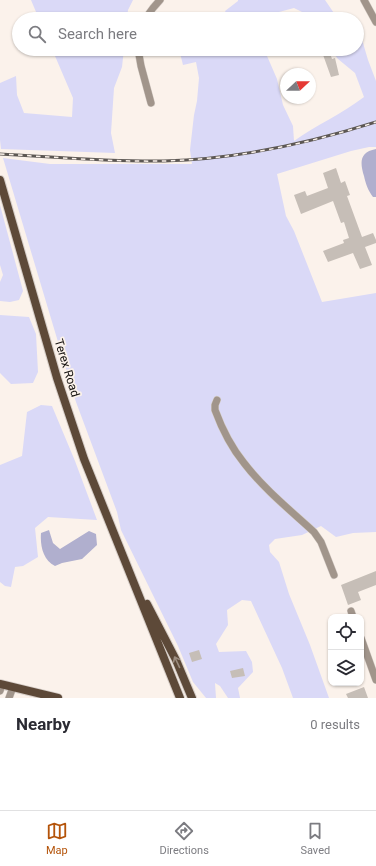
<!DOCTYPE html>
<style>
body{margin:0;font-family:Roboto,sans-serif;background:#f7f7f7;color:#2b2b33}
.controls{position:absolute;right:12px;bottom:12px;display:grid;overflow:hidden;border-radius:8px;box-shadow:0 1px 3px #0004}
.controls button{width:36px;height:36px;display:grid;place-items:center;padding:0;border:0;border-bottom:1px solid #e1e1e2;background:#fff;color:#2b2b33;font:20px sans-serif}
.compass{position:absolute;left:280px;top:68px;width:36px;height:36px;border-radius:50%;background:#fff;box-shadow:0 1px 3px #0004;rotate:68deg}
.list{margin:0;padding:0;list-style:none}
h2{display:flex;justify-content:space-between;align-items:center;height:52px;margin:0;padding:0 16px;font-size:17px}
h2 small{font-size:13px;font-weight:400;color:#7c7c81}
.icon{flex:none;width:22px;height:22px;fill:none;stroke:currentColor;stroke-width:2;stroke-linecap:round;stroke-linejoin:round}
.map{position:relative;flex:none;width:376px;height:698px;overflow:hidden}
.search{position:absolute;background:#fff;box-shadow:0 1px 3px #0004;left:12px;right:12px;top:12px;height:44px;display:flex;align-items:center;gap:10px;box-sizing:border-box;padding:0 14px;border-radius:22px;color:#7c7c81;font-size:15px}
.sheet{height:112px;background:#fff}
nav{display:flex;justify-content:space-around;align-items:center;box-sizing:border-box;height:56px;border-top:1px solid #e1e1e2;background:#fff;font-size:11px;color:#7c7c81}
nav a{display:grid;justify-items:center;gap:2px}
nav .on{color:#b45309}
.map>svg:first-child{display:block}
.green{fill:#dad9f7}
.water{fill:#b0afce}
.building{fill:#c6beb7}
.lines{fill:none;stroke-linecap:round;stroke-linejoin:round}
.minor-casing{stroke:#d6cec8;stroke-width:8}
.major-casing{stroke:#d6cec8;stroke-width:10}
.minor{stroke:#a1958b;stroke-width:7}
.major{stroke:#5d4938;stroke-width:8}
.rail-casing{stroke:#5c5753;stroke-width:3}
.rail{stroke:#fbf2eb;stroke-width:1.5;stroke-dasharray:4.5;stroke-linecap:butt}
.oneway{stroke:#9c8d80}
.labels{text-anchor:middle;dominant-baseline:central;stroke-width:3.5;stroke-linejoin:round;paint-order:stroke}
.street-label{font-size:12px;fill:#13100e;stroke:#fbf2eb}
</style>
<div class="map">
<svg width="376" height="698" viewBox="0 0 376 698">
<rect width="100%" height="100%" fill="#fbf2eb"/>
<!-- green -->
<path class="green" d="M31,0H133L128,10L127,19H39Z
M238,0H325L338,19H310L306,14L294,8L279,12L273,19H230L228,18V19H208L215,16L227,15L225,11L238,1Z
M357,31L361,36L368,60L376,81V147H369L351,151L277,174L286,216L294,231L322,302L376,293V532L353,533L336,537L321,526L302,535L275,539L269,545L270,552L279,562L289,594L310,645L329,698H293L282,668L251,601L242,600L227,610L228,625L216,644L219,652L246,651L252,662L253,672L238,688L240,698H228L220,686L215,683L216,698H206L193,682L178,646L121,530L117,512L76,402L3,158L50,164H192L190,150L194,115L197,101L199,78L196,62L183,65L179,49H264L277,79L283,105L293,126L294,141C316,125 342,114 364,97L355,73L338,59L330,49H357Z
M52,49H124L122,67L114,88L111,133L115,153L1,149L0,140V83L16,76L17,95L24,113L72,117L73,98Z
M0,205L23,291L19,300L10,302L0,301V282L3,275L0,265Z
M0,315L29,317L36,334L38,372L33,383L11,384L0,373Z
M41,405L52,406L75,461L97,520L48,517L35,528L38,557L23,566L15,567L11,587L5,586L0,582V465L22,456L27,412Z"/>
<!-- water -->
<path class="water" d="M376,149V197H373C368,190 366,185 364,176C360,163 359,152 376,149Z
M49,530L53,543L60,549L89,531L96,534L97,545L82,559L62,563L55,566C43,560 40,546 41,533Z"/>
<!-- building -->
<path class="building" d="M329,50L332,59L335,58L339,75L331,77L322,52Z
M336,168L341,183L345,181L350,195L347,196L362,237L373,233L376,240V243L365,247L372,265L360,269L353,253L328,262L323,251L344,243L343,240L349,238L344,222L341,223L333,201L301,214L294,195L305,191L307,196L328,188L323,173Z
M376,571V585L358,592L361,600L348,605L341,585Z
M199,650L202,659L192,662L189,653Z
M243,668L245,676L232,678L230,671Z
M364,687L368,698H348L346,694Z"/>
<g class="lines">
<defs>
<path id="minor" d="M364,0L376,22
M145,19L153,8L160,0
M138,49L141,66L151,103
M217,400L215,405V410C222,429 231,447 244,463C264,489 290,510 314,532L321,542L334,575
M351,611L353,617
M361,638L376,680
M0,691L2,685
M9,698L13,687"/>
<path id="major" d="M0,180L57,378L84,459L180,698
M147,604L176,660L192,698
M0,684L58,698"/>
</defs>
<!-- minor casing -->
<use href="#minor" class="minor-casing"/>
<!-- major casing -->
<use href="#major" class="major-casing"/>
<!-- minor -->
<use href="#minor" class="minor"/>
<!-- major -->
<use href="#major" class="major"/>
<defs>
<path id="rail" d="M0,154C55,157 109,162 164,161C237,159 307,144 376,122"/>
</defs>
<!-- rail casing -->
<use href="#rail" class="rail-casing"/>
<!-- rail -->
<use href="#rail" class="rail"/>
</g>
<!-- one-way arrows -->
<defs><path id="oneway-shaft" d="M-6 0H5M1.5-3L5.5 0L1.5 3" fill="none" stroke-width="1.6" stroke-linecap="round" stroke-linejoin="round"/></defs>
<use class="oneway" href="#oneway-shaft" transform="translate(177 662) rotate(-115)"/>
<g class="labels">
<!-- street labels -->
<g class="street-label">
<text transform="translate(67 368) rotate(73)">Terex Road</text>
</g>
</g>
</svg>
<div class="controls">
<button><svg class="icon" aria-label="locate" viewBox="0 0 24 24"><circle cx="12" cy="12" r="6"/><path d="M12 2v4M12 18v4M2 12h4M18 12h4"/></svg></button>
<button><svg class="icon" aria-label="layers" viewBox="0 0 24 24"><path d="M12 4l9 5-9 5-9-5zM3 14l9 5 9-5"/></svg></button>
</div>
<svg class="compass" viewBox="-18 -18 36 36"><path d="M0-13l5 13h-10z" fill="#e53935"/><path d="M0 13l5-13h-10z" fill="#7c7c81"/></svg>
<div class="search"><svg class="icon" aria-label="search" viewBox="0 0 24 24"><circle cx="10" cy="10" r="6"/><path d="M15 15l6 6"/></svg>Search here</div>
</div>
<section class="sheet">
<h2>Nearby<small>0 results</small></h2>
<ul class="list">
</ul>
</section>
<nav>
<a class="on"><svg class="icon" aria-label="map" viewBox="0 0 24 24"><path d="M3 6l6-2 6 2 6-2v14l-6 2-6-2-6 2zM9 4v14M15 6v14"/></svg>Map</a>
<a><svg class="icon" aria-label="directions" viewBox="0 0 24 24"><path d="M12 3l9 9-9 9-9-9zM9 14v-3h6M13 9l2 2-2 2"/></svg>Directions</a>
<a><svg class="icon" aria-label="saved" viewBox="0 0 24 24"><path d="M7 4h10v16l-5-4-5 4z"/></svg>Saved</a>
</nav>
